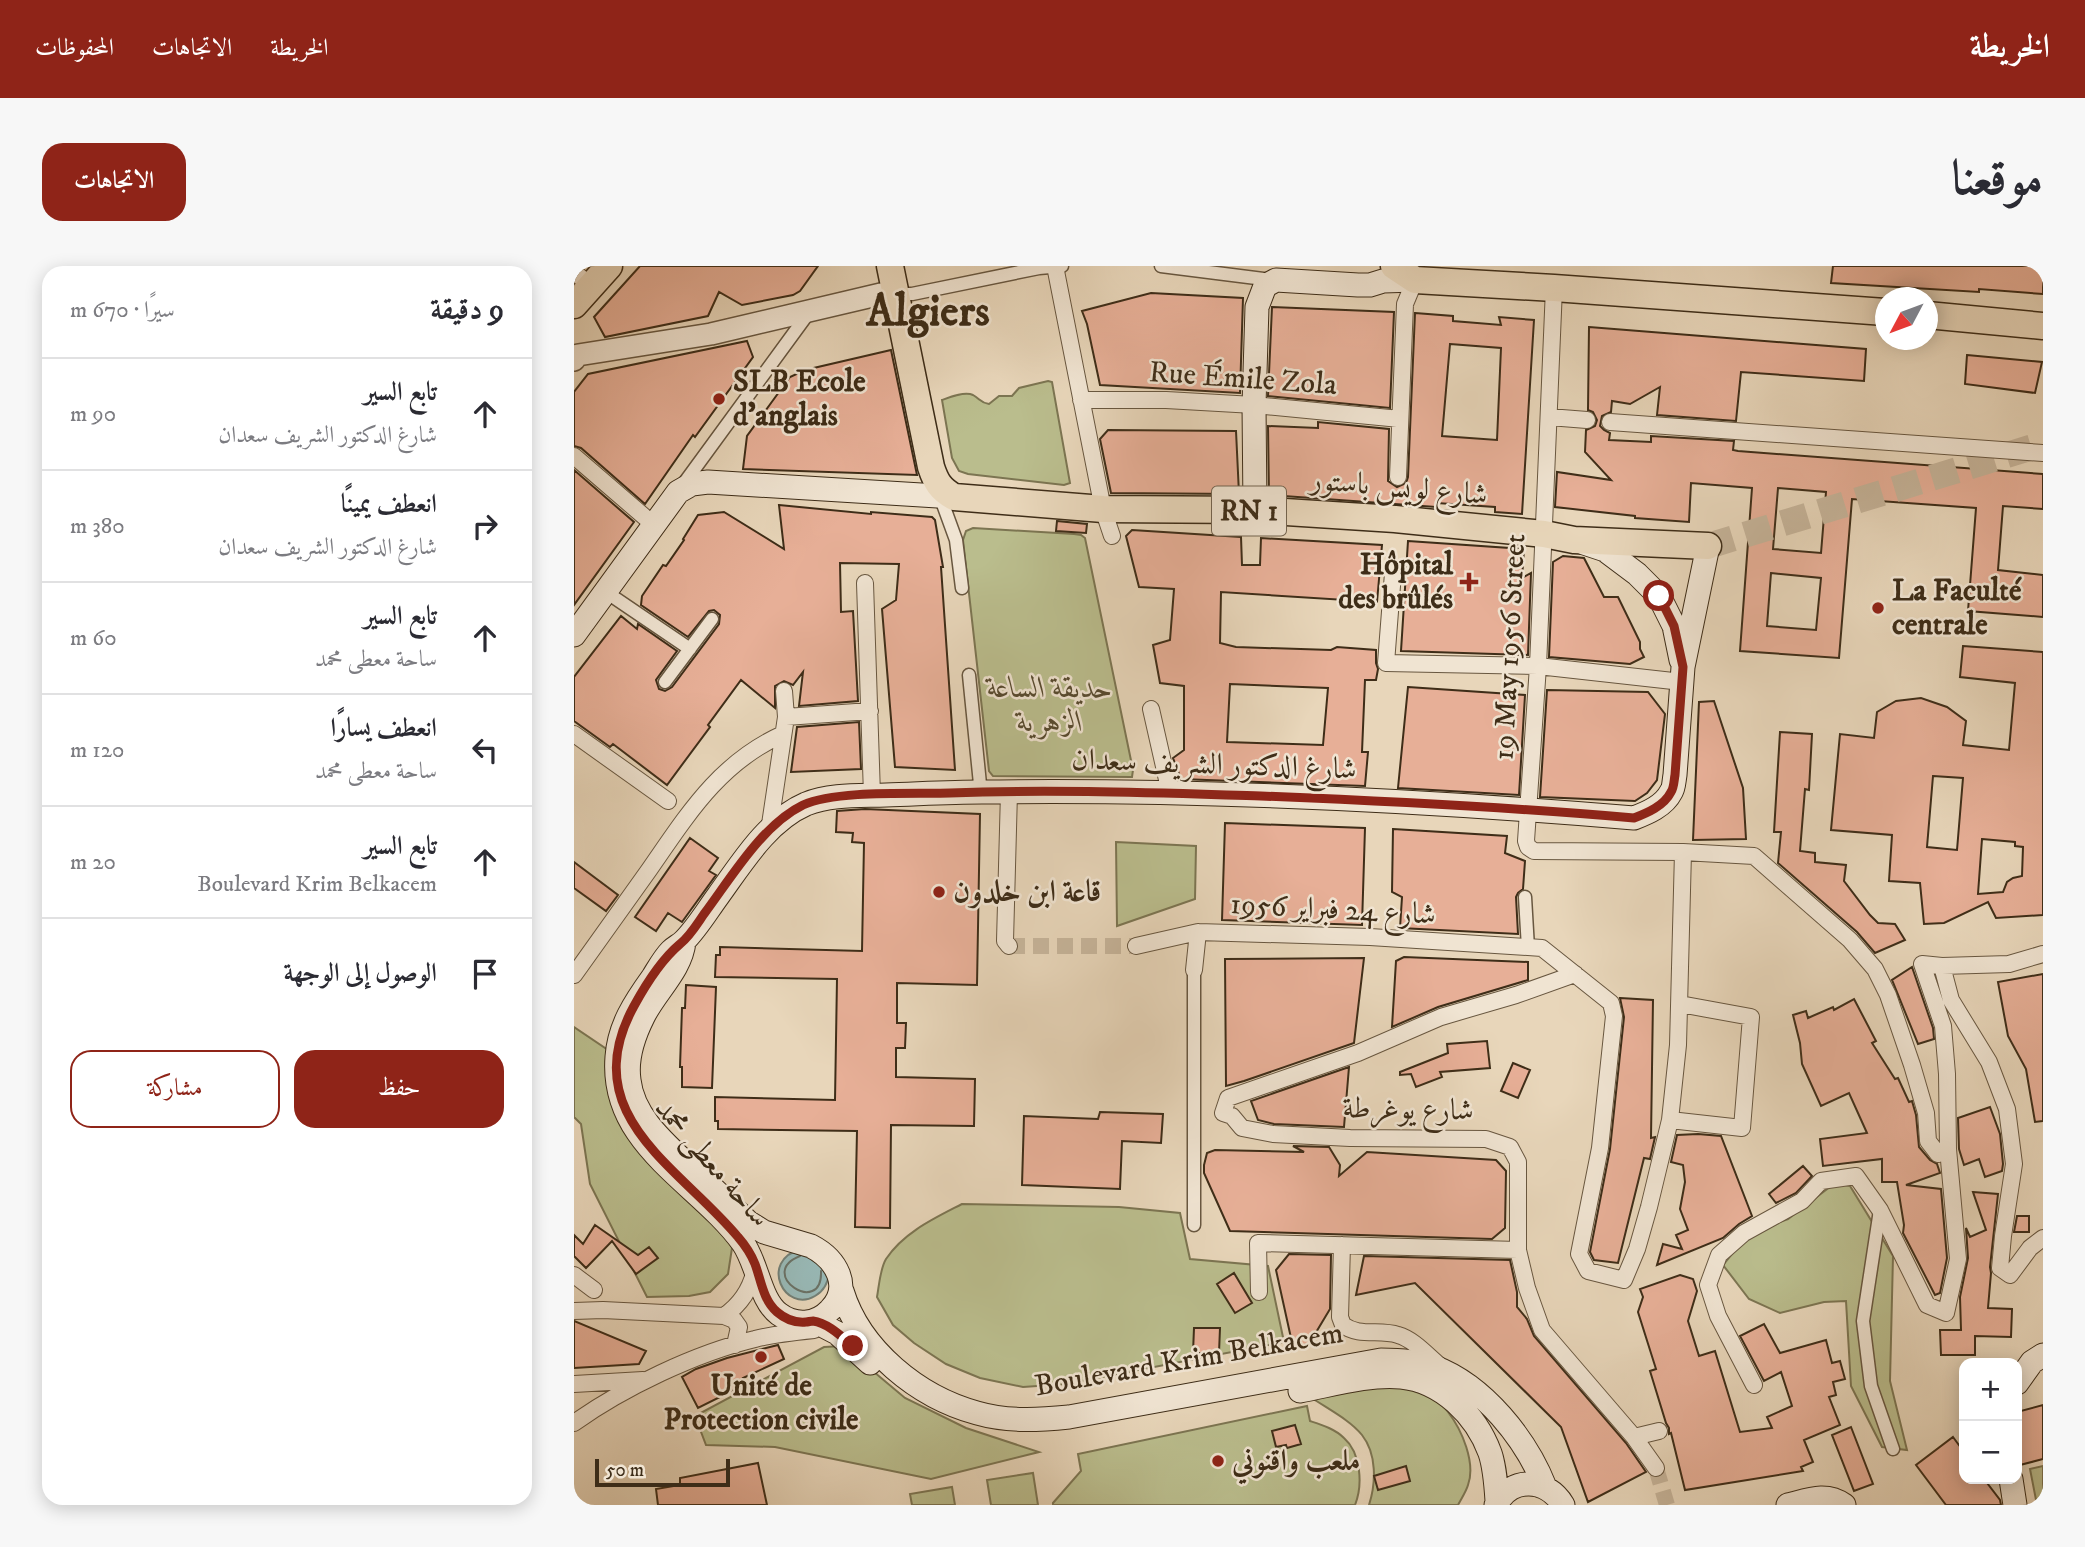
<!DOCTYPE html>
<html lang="ar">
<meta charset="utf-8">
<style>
body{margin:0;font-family:"IM FELL DW Pica",Amiri,serif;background:#f7f7f7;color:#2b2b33;direction:rtl}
.controls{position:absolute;right:21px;bottom:21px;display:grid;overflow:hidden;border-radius:14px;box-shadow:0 4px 18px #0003}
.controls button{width:63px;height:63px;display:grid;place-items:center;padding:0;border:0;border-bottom:2px solid #e1e1e2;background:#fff;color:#2b2b33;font:35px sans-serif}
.compass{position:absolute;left:1301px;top:21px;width:63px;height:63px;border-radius:50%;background:#fff;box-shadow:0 4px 18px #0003;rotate:229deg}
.scale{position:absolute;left:21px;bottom:18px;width:135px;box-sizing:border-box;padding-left:7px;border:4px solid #3e2d18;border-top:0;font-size:19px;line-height:24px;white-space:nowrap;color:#3e2d18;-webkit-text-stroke:5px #f0e4d2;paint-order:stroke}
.stop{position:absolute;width:21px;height:21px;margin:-16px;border:5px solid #8f2418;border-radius:50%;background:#fff}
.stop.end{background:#8f2418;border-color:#fff;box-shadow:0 2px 7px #0008}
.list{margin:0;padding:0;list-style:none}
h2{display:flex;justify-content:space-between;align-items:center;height:91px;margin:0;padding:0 28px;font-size:30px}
h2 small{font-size:23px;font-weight:400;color:#7c7c81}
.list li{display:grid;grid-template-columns:46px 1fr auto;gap:21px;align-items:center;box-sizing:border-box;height:112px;padding:0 28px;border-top:2px solid #e1e1e2}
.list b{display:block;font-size:26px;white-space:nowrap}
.list p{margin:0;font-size:23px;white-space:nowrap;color:#7c7c81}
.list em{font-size:23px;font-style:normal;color:#7c7c81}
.actions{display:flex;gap:14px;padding:21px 28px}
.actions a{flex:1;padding:16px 0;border:2px solid #8f2418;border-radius:21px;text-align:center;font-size:24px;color:#8f2418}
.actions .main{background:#8f2418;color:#fff}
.icon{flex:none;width:38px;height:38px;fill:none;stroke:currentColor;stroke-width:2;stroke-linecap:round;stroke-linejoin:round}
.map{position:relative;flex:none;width:1469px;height:1239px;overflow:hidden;direction:ltr;border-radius:21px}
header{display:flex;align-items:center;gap:42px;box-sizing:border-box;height:98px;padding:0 35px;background:#8f2418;color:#fff}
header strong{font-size:33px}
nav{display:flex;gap:38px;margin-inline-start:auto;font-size:24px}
.intro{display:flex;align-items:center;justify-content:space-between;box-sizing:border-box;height:168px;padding:0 42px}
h1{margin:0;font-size:49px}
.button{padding:18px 32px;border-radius:21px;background:#8f2418;color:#fff;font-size:24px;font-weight:700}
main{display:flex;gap:42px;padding:0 42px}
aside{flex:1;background:#fff;border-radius:21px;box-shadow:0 4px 18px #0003}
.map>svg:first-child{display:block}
.green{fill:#babd8d;stroke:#7c7552;stroke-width:2}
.water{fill:#98b8b5;stroke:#748076;stroke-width:2}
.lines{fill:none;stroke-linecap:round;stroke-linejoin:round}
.shore{stroke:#6b7266;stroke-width:2}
.building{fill:#e7af97;stroke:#3e2d18;stroke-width:2;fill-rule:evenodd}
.minor-tunnel{stroke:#c6b49a;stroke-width:16;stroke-dasharray:16 8;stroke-linecap:butt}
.primary-tunnel{stroke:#c6b49a;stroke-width:26;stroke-dasharray:26 13;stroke-linecap:butt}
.pedestrian-casing{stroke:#685740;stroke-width:15}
.minor-casing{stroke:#685740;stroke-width:18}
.tertiary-casing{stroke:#685740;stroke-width:24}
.secondary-casing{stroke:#3e2d18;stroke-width:25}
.primary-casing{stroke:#3e2d18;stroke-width:29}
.pedestrian{stroke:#f0e4d2;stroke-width:12}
.minor{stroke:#f0e4d2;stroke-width:16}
.tertiary{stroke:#f0e4d2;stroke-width:21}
.secondary{stroke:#f0e4d2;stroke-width:23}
.primary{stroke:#e8d6ba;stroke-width:26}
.route{stroke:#8f2418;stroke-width:9}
.poi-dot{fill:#8f2418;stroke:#f0e4d2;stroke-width:2.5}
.labels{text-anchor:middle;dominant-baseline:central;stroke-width:5;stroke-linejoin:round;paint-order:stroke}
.shield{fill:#f0e4d2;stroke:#736450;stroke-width:2}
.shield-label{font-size:28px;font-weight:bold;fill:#3e2d18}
.street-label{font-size:30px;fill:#3e2d18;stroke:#f0e4d2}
.poi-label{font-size:30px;font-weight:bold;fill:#3e2d18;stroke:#f0e4d2;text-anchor:start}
.park-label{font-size:30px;font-style:italic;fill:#574a2f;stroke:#f0e4d2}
.town-label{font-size:44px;font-weight:bold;fill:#3e2d18;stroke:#f0e4d2}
</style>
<header>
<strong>الخريطة</strong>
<nav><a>الخريطة</a><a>الاتجاهات</a><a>المحفوظات</a></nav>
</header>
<div class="intro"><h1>موقعنا</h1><a class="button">الاتجاهات</a></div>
<main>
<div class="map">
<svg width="1469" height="1239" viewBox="0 0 1469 1239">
<rect width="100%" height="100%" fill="#e8d6ba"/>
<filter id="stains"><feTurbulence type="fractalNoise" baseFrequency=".00286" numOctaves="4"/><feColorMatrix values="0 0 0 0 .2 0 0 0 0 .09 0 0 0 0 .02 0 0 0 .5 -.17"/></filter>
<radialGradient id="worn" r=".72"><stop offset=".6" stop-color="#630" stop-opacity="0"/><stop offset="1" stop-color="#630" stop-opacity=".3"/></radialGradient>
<!-- green -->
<path class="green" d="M474,115L478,116L496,217L490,219L394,208L385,205L378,192L368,134C376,131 391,125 399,129C406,133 407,137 415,138L425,130H438L445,122Z
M399,262L500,268L507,269L511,272L559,504L558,511L419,510L415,505L389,274L392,265Z
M542,576L622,580L621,633L543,660Z
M0,761L34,784L151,963L158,982L154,1008L136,1026L115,1030L73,1031L16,918L7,858L0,851Z
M1261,917L1276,920L1319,990L1316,1115L1333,1184L1308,1181L1277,1120L1272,1035L1250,1036L1206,1047L1175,1033L1149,999L1174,968L1214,953Z
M388,938L545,941L606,947L616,993L694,1000L710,1076L492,1118L449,1121L406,1112L372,1098L340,1077L319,1059L303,1031C305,1020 306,1003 312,993C330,966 361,952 388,938Z
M269,1080L331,1132L392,1162L465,1186L357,1213L201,1181L132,1179L121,1150L250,1081Z
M828,1115C843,1123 864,1132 874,1146C888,1164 902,1197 894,1219C892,1226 887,1233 884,1239H795C802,1217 803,1188 788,1169C776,1154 754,1143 738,1132Z
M733,1140L736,1155C748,1159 761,1163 770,1172C787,1187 789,1219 781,1239H479V1237L507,1205L504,1188Z
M1469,1200V1239H1463L1456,1203Z
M459,1207L464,1239H417L413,1214Z
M378,1221L381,1239H338L336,1228Z"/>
<!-- water -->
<path class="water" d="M227,983L255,1007C254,1017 250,1025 241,1030C211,1048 184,995 227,983Z"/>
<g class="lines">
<!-- shore -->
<path class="shore" d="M226,990C181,1008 249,1052 247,1005"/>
</g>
<!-- building -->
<path class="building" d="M66,0H244L226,25L219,29L168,39L145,26L134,50L31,71L20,51Z
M1259,0H1469V28L1405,23V26L1257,17Z
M577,27L669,32L666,127L526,119L513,58L508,45Z
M698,41L820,46L816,142L694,130Z
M841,47L879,50V55L927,59L925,51L960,54L948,248L921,246V241L863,237L862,241L695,229L694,160L744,162V156L815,163L814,215L823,221L832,217L834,211ZM876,78L927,82L923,174L868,170Z
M1015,61L1292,83L1290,115L1167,106L1162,155L1083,149L1086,121L1056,138L1038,135L1037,146L1028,150L1026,160L1030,164L1036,167L1035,174L1077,176V170L1160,175L1159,184L1164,185L1469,208V243L1429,240L1424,304L1469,309V351L1394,345L1402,242L1278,233L1265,392L1166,385L1178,222L1117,217L1115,256L1061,252V250L981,241L983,206L1037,214L1011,186L1012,164L1021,160L1023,154L1019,146L1014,144ZM1204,222L1252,226L1247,287L1199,283ZM1197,307L1247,312L1242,364L1193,360Z
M173,75L179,91L121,171L119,169L71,238L7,182L0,180V126L14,108Z
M317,84L343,209L169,203L173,170L216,111L231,104Z
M1393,89L1468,96L1461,127L1391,118Z
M534,164L662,165L665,228L537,227L526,173Z
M0,204L60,256L0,339Z
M205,239L297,248V246L358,251L361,254L369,301H367L381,504L321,501L308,343L322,334L325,298L266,297L267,346L279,345L284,435L225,440L229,406L219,419L210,415L201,420V442L167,414L134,459L136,461L93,519L39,478L36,481L0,455V411L47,350L63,363L64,358L103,385L82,414L85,423L91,425L98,421L145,358L146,349L140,344L135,345L114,371L67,339L68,330L89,299L92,300L110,274L109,273L124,249L150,246L210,283Z
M483,255L513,258L512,267L482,265Z
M558,264L667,271L668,299H686L687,272L808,279L803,336L647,326L646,377L662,381L757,384L763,381L802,384V397L804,403L802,414H791L788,486H794L791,520L607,513L599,492L610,484V420L586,417L579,379L596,374L600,323L565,321L552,270ZM656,418L754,422L749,479L653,476Z
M834,275L950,283L948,312L957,307L954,389L827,385Z
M989,290L1010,292L1030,331H1044L1066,376V383L1070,391L1056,398L975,391L979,296Z
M1389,380L1469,386V649L1422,652L1414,636L1370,657L1350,658L1346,617L1315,615L1318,569L1257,564L1266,468L1300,472L1303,446L1322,435L1347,432L1373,441L1392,455L1389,479L1435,484L1441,417L1386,411ZM1359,510L1389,512L1383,584L1353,581ZM1408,573L1441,576V580L1449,581L1448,610L1439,612L1433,616L1429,626L1404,628Z
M834,421L951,429L945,529L824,522Z
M973,424L1074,426L1091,448L1083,514L1073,527L1061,535L966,531Z
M1140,435L1169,522L1172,573L1119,574L1125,436Z
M285,456L287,503L217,506L223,461Z
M1206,466L1238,468L1235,524L1231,523L1226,585L1241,587V596L1272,599L1270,615L1296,649L1304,657L1321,658L1331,674L1301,687L1283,666L1204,597L1207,566H1200Z
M291,543L406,548L403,719L323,717V757H332L331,782H322V811L401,813L400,860L317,859L316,962L281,961L283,865L144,863V855H141V831L261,834L263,713L141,711L142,689H146V681L288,685L290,577L278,576L279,567L262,566L263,545Z
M651,557L791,562L788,659L648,654Z
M819,563L933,570L931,587L951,595L949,623L944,627L942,631L944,668L826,662L828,631L818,626Z
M116,572L144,592L135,605L142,609L108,656L94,647L82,665L61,651Z
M0,596L44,629L32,645L0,622Z
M830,691L954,696V714L864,741L818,761L822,695Z
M790,692L780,777L670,815L652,820L651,693Z
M1338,701L1359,762L1360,773L1344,778L1318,714Z
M1469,708V855L1461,856L1452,803L1434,770L1424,716Z
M112,719L142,721L138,822L108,821V801H106L108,742H111Z
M1046,732L1079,734L1077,872L1081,871L1076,893L1070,892L1044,997L1020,994L1016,986L1036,883L1050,751Z
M1280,733L1302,775L1298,777L1321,813L1324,812L1335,836L1338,835L1342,849L1345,881L1356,894L1363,898L1366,907L1332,919L1367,923L1373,992L1366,1027L1361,1029L1329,967L1330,959L1323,916H1308V893L1249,900L1246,873L1293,867L1275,827L1247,840L1228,798L1226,777L1219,749L1232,745L1234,752L1259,741L1260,744Z
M913,775L916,802L866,806L868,811L842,821L837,808L826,809V806L874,787L873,778Z
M939,797L956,804L944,832L927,825Z
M775,801L770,861L700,858L684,854L677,835Z
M1416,841L1426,868L1429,898L1428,905L1411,911L1405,893L1390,899L1385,883L1384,852Z
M526,846L589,848L587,877L548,875L546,923L448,919L450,850L524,853Z
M1124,868L1147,870L1178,950L1165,958L1149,972L1083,999L1089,978L1108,983L1102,969L1114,964L1106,943L1111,916L1109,899L1097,896L1103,869Z
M719,880L755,881L766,899L765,910L793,886L922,894L932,905L931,962L918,973L656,965L630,907V899L633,887L641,884L730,886Z
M1229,900L1238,910L1222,927L1202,937L1195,928Z
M1399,926L1424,928L1416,1001L1417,1007L1414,1042L1438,1043L1437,1071L1401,1070V1089H1367L1366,1064H1387L1386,1031L1394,992L1392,962L1396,971L1412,964Z
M1443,950H1455V966H1440Z
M21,959L64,989L75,981L84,992L62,1008L38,975L12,1002L0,990V969L9,978Z
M715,988L757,989L756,1043L735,1078L719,1081L702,1004Z
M790,990L936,994L943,1026V1041L953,1053L960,1070L1052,1177L1072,1206L1014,1236L987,1161L841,1017L782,1029Z
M660,1007L678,1037L661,1047L643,1018Z
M1106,1009L1119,1013L1123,1025L1114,1055L1125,1090L1141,1085L1166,1166L1198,1162L1193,1151L1218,1140L1207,1106L1190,1115L1166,1070L1190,1058L1206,1087L1252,1074L1258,1097L1266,1095L1271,1113L1259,1116L1262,1129L1255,1131L1266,1159L1230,1174L1239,1196L1227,1201L1229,1205L1111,1224L1097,1167L1095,1168V1162L1092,1157L1076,1105L1082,1103L1064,1046L1069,1031L1066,1023Z
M0,1055L72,1085L65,1098L0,1102Z
M620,1062H646L645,1087H619Z
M204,1079L210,1093L169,1112L172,1118L124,1142L108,1111L122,1103L153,1092Z
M1469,1139V1193L1446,1199L1443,1187V1146Z
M721,1159L727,1178L713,1182L712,1179L702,1181L698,1165Z
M1277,1161L1299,1218L1280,1225L1258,1169Z
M1379,1171L1390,1186V1213H1410L1426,1234L1427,1239H1372L1342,1199Z
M184,1197L193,1239H84L82,1223L106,1219V1212Z
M832,1200L836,1215L804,1224L800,1210Z"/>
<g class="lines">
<!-- minor-tunnel -->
<path class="minor-tunnel" d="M435,680H562
M1082,1202L1093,1239"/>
<!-- primary-tunnel -->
<path class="primary-tunnel" d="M1134,280L1469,178"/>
<defs>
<path id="pedestrian" d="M587,0L698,14
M322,28H338L465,2L488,0
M108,220L236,45
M366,230L382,274L388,322
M32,326L116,383
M91,416L138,353
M394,524L406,518L395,409
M951,631L954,682
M1306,944L1289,1055L1297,1120L1319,1183
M620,959V704"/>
<path id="minor" d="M481,0L529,243L538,270
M0,6L17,20
M980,22L964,400L952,575L954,581L960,585L1109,586L1180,590L1276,674L1301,703L1314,729L1338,799L1352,847L1354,875L1364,888L1374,883L1373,808L1369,760L1348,698L1368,700L1377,734L1415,796L1433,843L1440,898L1429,970L1426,1002L1436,1009L1456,982L1469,972
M507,134H592L680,139L826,153
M975,151L1013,154
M1036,156L1469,187
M0,190L80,259
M824,211L831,38L841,14
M819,307L812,397L964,400L1108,416
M291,317L298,529
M577,443L596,527
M212,451L296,445
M0,468L94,535
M435,526L431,675L435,680
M195,565L212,451L210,425
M562,680L624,666L796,671L968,682L1037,737L1040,750L1026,882L1005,988L1014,1005L1050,1014L1063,983L1075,941L1096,854L1104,779L1109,586
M1368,700L1435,698L1469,688
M620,704L624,666
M1001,708L942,729L867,751L784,787L654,832L649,847L658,850L668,862L699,868L776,872L912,873L936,881L944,896V984L953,1022L968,1064L1060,1171L1082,1202
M0,709C25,674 50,639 75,604C114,548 145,497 209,468
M1096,854L1168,862L1177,751L1106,738
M768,979L766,1051L769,1059C785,1071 806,1063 824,1069C839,1073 853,1089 865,1099
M0,1009L20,1024
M685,1026L684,977L944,984
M0,1045L29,1044L150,1050C167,1038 177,1023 181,1003
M150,1050L160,1054L165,1061L161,1079
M0,1118L69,1114
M1180,1119L1144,1050L1134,1019L1145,989L1170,967L1228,935L1247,915L1282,910L1306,944L1353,1039L1372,1047L1384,993L1374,883
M0,1157C49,1122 122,1087 181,1073C200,1068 220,1066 240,1064
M1060,1171L1085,1165"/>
<path id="tertiary" d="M0,94L4,89L137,68L307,28H322"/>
<path id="secondary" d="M681,244L680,139L683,41L691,20L702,14L784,19H796L809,15L841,14
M1010,277L1031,284L1063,308L1085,330L1100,360L1107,394
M0,369L104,226L118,218L134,216L380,231
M110,676C107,704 81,726 69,751C60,769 52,793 55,814C59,852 93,879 119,904C138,921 156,939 174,956L190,966L237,980C262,993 279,1021 256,1044C242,1059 221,1060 205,1048C186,1034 184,999 169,977C125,916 36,879 43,791C45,760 61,736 79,711C84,703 90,692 97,685C101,681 106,679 110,675C123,662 133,645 144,630C168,597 193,555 232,538C257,528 286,530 312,529C344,528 376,526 408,526C625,523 844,534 1060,552C1073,547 1090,540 1097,526C1100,522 1100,514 1101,509L1109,401L1134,280
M268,1025C286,1084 344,1131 403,1147C434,1156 465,1154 495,1151L807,1094C825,1094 843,1095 860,1101C910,1120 952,1173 971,1221
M240,1055L263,1067L296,1097
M1443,1117L1458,1096L1469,1089
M726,1125C758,1119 794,1108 827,1111C868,1115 902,1149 916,1187C921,1202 922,1219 923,1235
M1437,1213L1441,1239
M922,1239C937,1210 973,1212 989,1239
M1214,1239C1234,1234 1252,1226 1270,1239"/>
<path id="primary" d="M316,0L357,201C362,216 366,223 380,231L529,243L681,244L821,253L970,268L1000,274L1134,280
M820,0L841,14L980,22L1311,46
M0,39L35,0
M1353,49L1469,60"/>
</defs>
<!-- pedestrian casing -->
<use href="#pedestrian" class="pedestrian-casing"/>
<!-- minor casing -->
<use href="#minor" class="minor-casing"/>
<!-- tertiary casing -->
<use href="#tertiary" class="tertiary-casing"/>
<!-- secondary casing -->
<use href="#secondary" class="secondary-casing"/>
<!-- primary casing -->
<use href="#primary" class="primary-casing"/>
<!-- pedestrian -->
<use href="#pedestrian" class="pedestrian"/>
<!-- minor -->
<use href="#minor" class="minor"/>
<!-- tertiary -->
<use href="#tertiary" class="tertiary"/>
<!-- secondary -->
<use href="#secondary" class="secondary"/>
<!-- primary -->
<use href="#primary" class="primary"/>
</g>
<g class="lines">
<!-- route -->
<path class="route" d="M279,1080C268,1071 254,1057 239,1055C237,1055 234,1056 232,1056C221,1057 211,1053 203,1046C189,1034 187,1014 181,998C177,988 171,979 164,971C106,901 0,849 60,740C72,718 87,694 106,678C116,670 123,658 130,648C157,612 188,559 229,539C262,524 338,528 376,527C479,523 583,527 687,530C812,535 936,541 1060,552C1073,547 1090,540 1097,526C1100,522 1100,514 1101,509L1109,401L1100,360L1085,330"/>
</g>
<!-- markers -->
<g class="poi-dot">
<circle cx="145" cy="133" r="7"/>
<path d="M891.5 305.5h7v7h7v7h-7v7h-7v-7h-7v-7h7z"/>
<circle cx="1304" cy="342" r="7"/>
<circle cx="365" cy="626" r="7"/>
<circle cx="187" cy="1091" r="7"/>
<circle cx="644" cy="1195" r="7"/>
</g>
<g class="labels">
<!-- shield labels -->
<rect class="shield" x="638" y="220.5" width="74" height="49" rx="5"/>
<g class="shield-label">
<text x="675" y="245">RN 1</text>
</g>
<!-- street labels -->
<g class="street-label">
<text transform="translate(669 113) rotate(4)">Rue Émile Zola</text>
<text transform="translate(825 222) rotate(5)">شارع لويس باستور</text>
<text transform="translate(936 381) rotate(-87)">19 May 1956 Street</text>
<text transform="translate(640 499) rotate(2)">شارغ الدكتور الشريف سعدان</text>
<text transform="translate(759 644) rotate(3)">شارع 24 فبراير 1956</text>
<text transform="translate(834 844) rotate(1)">شارع يوغرطة</text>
<text transform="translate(138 897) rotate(49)">ساحة معطى محمد</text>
<text transform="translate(615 1094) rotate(-10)">Boulevard Krim Belkacem</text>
</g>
<!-- poi labels -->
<g class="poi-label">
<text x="159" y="116">SLB Ecole<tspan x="159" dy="34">d'anglais</tspan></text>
<text x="879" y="299" text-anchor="end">Hôpital<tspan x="879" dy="34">des brûlés</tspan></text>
<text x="1318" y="325">La Faculté<tspan x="1318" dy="34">centrale</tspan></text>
<text x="379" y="626">قاعة ابن خلدون</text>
<text x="187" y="1120" text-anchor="middle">Unité de<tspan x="187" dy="34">Protection civile</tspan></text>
<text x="658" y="1195">ملعب واقنوني</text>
</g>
<!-- park labels -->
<g class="park-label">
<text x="476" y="422">حديقة الساعة<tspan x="476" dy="34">الزهرية</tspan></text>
</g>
<!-- town labels -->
<g class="town-label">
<text x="354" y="46">Algiers</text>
</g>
</g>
<rect width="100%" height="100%" filter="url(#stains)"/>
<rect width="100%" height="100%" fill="url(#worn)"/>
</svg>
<div class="controls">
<button>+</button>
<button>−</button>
</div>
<svg class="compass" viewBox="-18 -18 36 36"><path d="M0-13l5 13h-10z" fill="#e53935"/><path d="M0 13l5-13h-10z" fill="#7c7c81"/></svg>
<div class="scale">50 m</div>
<div class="stop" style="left:1085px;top:330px"></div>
<div class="stop end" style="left:279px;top:1080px"></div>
</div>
<aside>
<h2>9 دقيقة<small>سيرًا · 670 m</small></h2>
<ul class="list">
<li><svg class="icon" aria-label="ahead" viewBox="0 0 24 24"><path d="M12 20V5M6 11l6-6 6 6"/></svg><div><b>تابع السير</b><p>شارغ الدكتور الشريف سعدان</p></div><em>90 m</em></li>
<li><svg class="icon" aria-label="right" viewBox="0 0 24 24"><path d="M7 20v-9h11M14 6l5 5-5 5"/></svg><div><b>انعطف يمينًا</b><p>شارغ الدكتور الشريف سعدان</p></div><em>380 m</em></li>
<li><svg class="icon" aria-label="ahead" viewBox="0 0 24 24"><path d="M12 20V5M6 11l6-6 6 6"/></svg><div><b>تابع السير</b><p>ساحة معطى محمد</p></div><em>60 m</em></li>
<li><svg class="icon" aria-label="left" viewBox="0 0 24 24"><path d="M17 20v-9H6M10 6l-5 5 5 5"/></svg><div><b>انعطف يسارًا</b><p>ساحة معطى محمد</p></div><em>120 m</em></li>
<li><svg class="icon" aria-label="ahead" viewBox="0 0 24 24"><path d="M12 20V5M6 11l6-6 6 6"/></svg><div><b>تابع السير</b><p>Boulevard Krim Belkacem</p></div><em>20 m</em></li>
<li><svg class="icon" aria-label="arrive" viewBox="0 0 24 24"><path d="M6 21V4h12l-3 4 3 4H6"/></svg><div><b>الوصول إلى الوجهة</b></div></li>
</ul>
<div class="actions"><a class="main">حفظ</a><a>مشاركة</a></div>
</aside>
</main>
